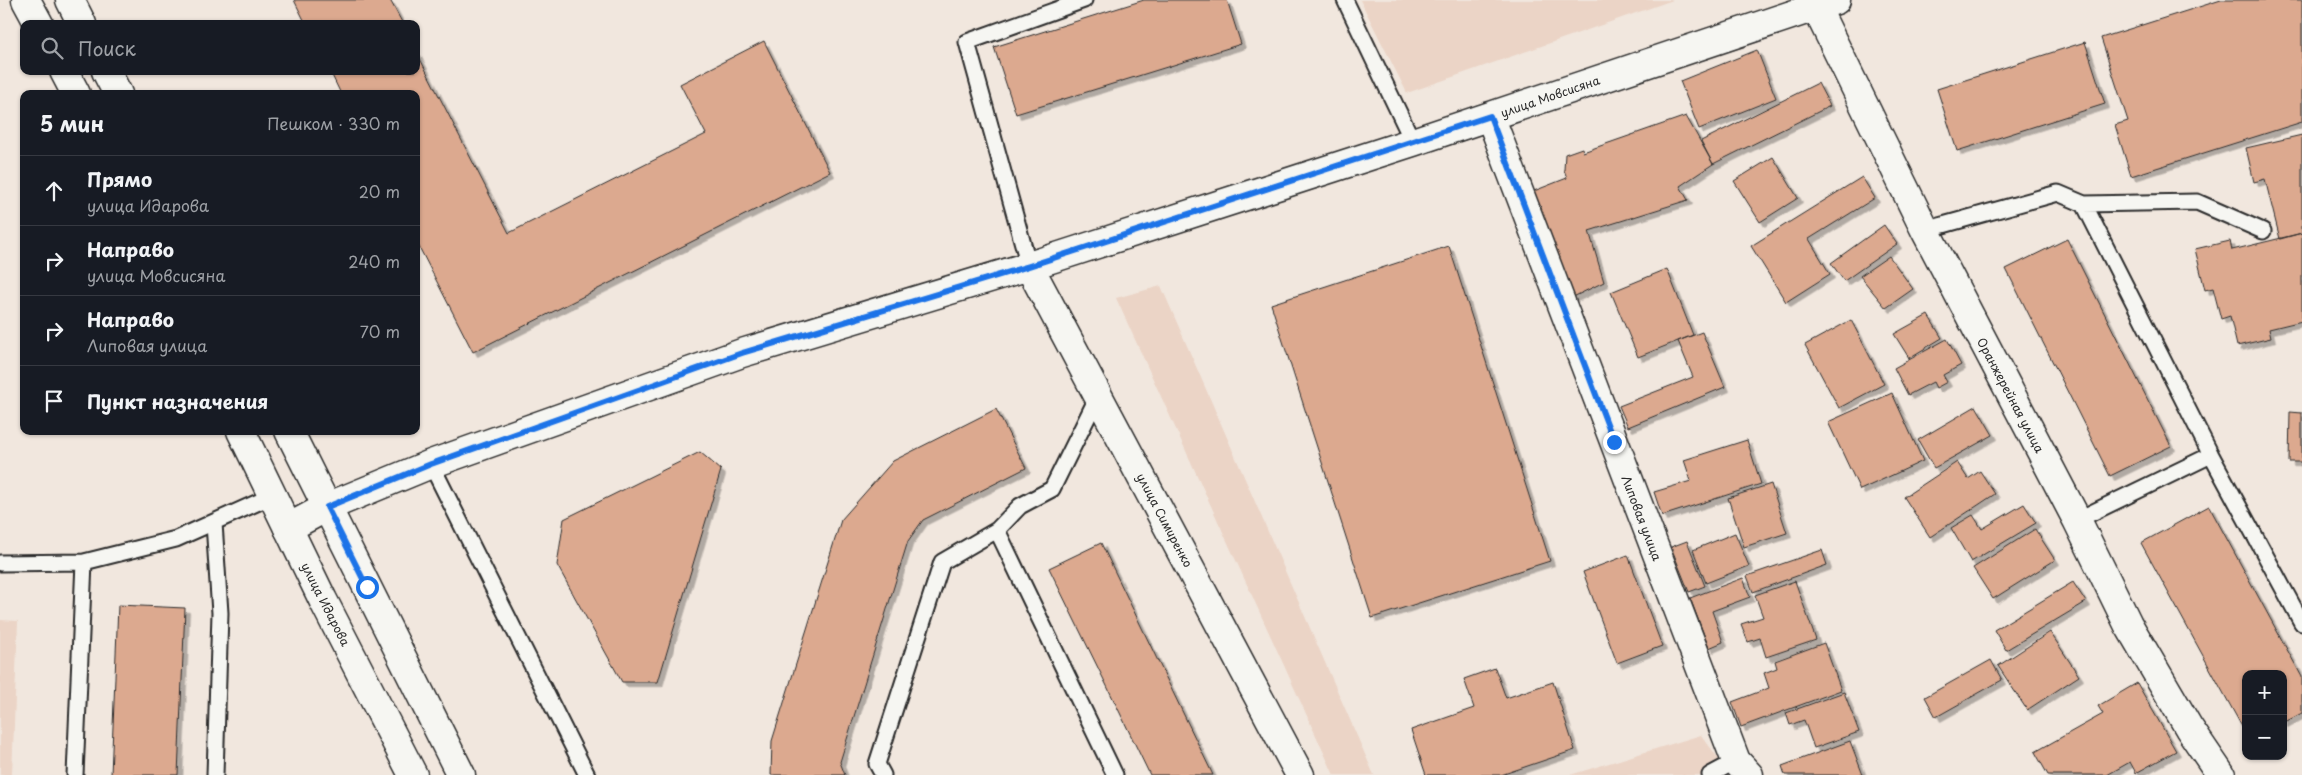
<!DOCTYPE html>
<html lang="ru">
<meta charset="utf-8">
<style>
body{margin:0;font-family:"Playpen Sans",sans-serif;background:#242831;color:#f1f3f6}
.controls{position:absolute;right:15px;bottom:15px;display:grid;overflow:hidden;border-radius:10px;box-shadow:0 1px 4px #0004}
.controls button{width:45px;height:45px;display:grid;place-items:center;padding:0;border:0;border-bottom:1px solid #363941;background:#171b24;color:#f1f3f6;font:25px sans-serif}
.stop{position:absolute;width:15px;height:15px;margin:-11px;border:4px solid #1a73e8;border-radius:50%;background:#fff}
.stop.end{background:#1a73e8;border-color:#fff;box-shadow:0 1px 5px #0008}
.list{margin:0;padding:0;list-style:none}
h2{display:flex;justify-content:space-between;align-items:center;height:65px;margin:0;padding:0 20px;font-size:21px}
h2 small{font-size:16px;font-weight:400;color:#9ea1a6}
.list li{display:grid;grid-template-columns:32px 1fr auto;gap:15px;align-items:center;box-sizing:border-box;height:70px;padding:0 20px;border-top:1px solid #363941}
.list b{display:block;font-size:19px;white-space:nowrap}
.list p{margin:0;font-size:16px;white-space:nowrap;color:#9ea1a6}
.list em{font-size:16px;font-style:normal;color:#9ea1a6}
.icon{flex:none;width:28px;height:28px;fill:none;stroke:currentColor;stroke-width:2;stroke-linecap:round;stroke-linejoin:round}
.map{position:relative;flex:none;width:2302px;height:775px;overflow:hidden}
.search{position:absolute;background:#171b24;box-shadow:0 1px 4px #0004;left:20px;top:20px;width:400px;height:55px;display:flex;align-items:center;gap:12px;box-sizing:border-box;padding:0 18px;border-radius:10px;color:#9ea1a6;font-size:19px}
.panel{position:absolute;background:#171b24;box-shadow:0 1px 4px #0004;left:20px;top:90px;width:400px;height:345px;border-radius:10px}
.map>svg:first-child{display:block}
.built{fill:#ebd4c6}
.building{fill:#dca98f;stroke:#2b2b2b;filter:url(#shadow)}
.lines{fill:none;stroke-linecap:round;stroke-linejoin:round}
.service-casing{stroke:#2b2b2b;stroke-width:19}
.minor-casing{stroke:#2b2b2b;stroke-width:31}
.primary-casing{stroke:#2b2b2b;stroke-width:31}
.service{stroke:#f6f6f2;stroke-width:15}
.minor{stroke:#f6f6f2;stroke-width:28}
.primary{stroke:#f6f6f2;stroke-width:28}
.route{stroke:#1a73e8;stroke-width:6}
.labels{text-anchor:middle;dominant-baseline:central;stroke-width:4;stroke-linejoin:round;paint-order:stroke}
.street-label{font-size:12px;fill:#2b2b2b;stroke:#f6f6f2}
</style>
<div class="map">
<svg width="2302" height="775" viewBox="0 0 2302 775">
<defs>
<filter id="shadow"><feDropShadow dx="4.5" dy="4.5" stdDeviation="0" flood-color="#0004"/></filter>
</defs>
<rect width="100%" height="100%" fill="#f1e7de"/>
<filter id="ink" filterUnits="userSpaceOnUse"><feTurbulence type="fractalNoise" baseFrequency=".02" numOctaves="2"/><feDisplacementMap in="SourceGraphic" scale="10" xChannelSelector="R" yChannelSelector="G"/><feConvolveMatrix kernelMatrix="1 2 1 2 8 2 1 2 1" color-interpolation-filters="sRGB"/></filter>
<g filter="url(#ink)">
<!-- built -->
<path class="built" d="M1360,0H1673L1407,93Z
M1161,286L1374,775H1334L1116,298Z
M0,620L18,621L12,775H0Z
M1701,735L1731,775H1570Z"/>
<!-- building -->
<path class="building" d="M294,0H390L403,24H306Z
M1144,0H1227L1241,44L1016,114L994,47Z
M2221,0H2302V122L2131,176L2115,125L2128,121L2101,38Z
M764,41L830,172L473,352L416,241V94H341L330,71H416V51L509,233L706,134L680,84Z
M2085,42L2105,104L1957,151L1937,89Z
M1757,50L1776,98L1699,129L1680,81Z
M1818,83L1830,106L1713,164L1701,141Z
M1686,116L1713,164L1680,186L1688,200L1589,231L1604,282L1569,299L1534,191L1567,178L1564,170L1565,154L1582,148L1583,152Z
M2302,135V233L2280,239L2265,179L2254,182L2246,148Z
M1773,157L1798,198L1760,222L1734,181Z
M1862,177L1875,198L1809,239L1830,274L1786,302L1751,246Z
M1884,225L1897,244L1844,281L1831,263Z
M2302,233V321L2269,329L2271,338L2237,346L2230,316L2221,319L2213,288L2205,290L2195,249L2230,241L2232,250Z
M2067,239L2171,446L2110,476L2006,269Z
M1449,246L1550,561L1372,618L1271,304Z
M1889,256L1913,289L1886,308L1860,276Z
M1667,269L1693,335L1638,357L1611,292Z
M1928,315L1942,338L1909,358L1894,334Z
M1851,320L1884,384L1839,408L1805,345Z
M1702,332L1725,387L1628,427L1619,406L1693,377L1678,341Z
M1947,339L1961,365L1943,375L1947,382L1936,388L1933,382L1908,395L1894,368Z
M1892,393L1923,461L1860,490L1828,422Z
M1976,406L1993,435L1934,468L1918,440Z
M996,409L1026,468L923,520L908,541L840,762L845,775H771L772,741L841,520L893,461Z
M2290,412L2302,413V462H2289Z
M1747,440L1761,484L1662,516L1654,492L1691,481L1684,460Z
M700,452L721,470L658,682H622L557,565L564,519Z
M1957,462L1968,479L1980,471L1995,494L1930,537L1904,497Z
M1771,484L1787,533L1744,547L1728,498Z
M2024,504L2036,523L1971,562L1951,528L1973,515L1982,529Z
M2209,506L2302,677V713L2283,723V674H2246V734L2141,543Z
M2035,529L2055,560L1993,599L1973,568Z
M1735,533L1749,566L1706,583L1693,550Z
M1687,541L1705,586L1689,592L1671,547Z
M1101,543L1213,775H1150L1105,682L1049,568Z
M1822,550L1827,565L1753,592L1747,576Z
M1628,555L1662,646L1617,663L1583,572Z
M1743,578L1750,597L1712,611L1723,642L1709,648L1690,598Z
M1795,581L1816,640L1766,657L1760,638L1748,642L1741,624L1763,617L1755,595Z
M2073,582L2086,602L2006,650L1994,630Z
M118,605L185,608L178,775H111Z
M2050,632L2079,676L2027,710L1998,666Z
M1824,643L1841,690L1741,727L1732,702L1769,688L1764,673L1777,668L1775,661Z
M1991,660L2002,680L1936,717L1925,697Z
M1495,668L1506,698L1553,682L1575,750L1501,775H1426L1411,730L1474,708L1464,679Z
M2137,683L2176,751L2136,773L2130,762L2107,775H2048L2035,752L2103,714L2098,706Z
M1844,692L1859,732L1814,748L1804,720L1790,725L1786,713Z
M1850,741L1863,775H1785L1782,766Z"/>
<g class="lines">
<defs>
<path id="service" d="M1345,0L1413,142
M2084,204L2197,202L2263,231
M1925,230L2058,193L2084,204L2211,455L2302,623
M1029,266L967,42L1084,0
M1098,396L1052,489L1020,506L997,530L1115,775
M431,464L587,775
M2077,520L2211,455
M214,523L220,613L215,775
M0,563L84,562L176,539L272,496
M75,775L84,562
M883,775L877,764L942,562L997,530
M1710,775L1736,761"/>
<path id="minor" d="M1816,7L1925,230L2077,520L2128,624L2189,728L2221,775
M1490,116L1736,761L1749,775
M1029,266L1300,775
M288,528L327,507L431,464L742,353L1029,266L1413,142L1836,0"/>
<path id="primary" d="M26,0L39,24
M70,0L82,24
M64,71L76,94
M106,71L118,94
M241,431L323,600L413,775
M289,431L461,775"/>
</defs>
<!-- service casing -->
<use href="#service" class="service-casing"/>
<!-- minor casing -->
<use href="#minor" class="minor-casing"/>
<!-- primary casing -->
<use href="#primary" class="primary-casing"/>
<!-- service -->
<use href="#service" class="service"/>
<!-- minor -->
<use href="#minor" class="minor"/>
<!-- primary -->
<use href="#primary" class="primary"/>
</g>
</g>
<g class="lines" filter="url(#ink)">
<!-- route -->
<path class="route" d="M367,587L327,507L431,464L742,353L1029,266L1490,116L1614,442"/>
</g>
<g class="labels">
<!-- street labels -->
<g class="street-label">
<text transform="translate(1550 96) rotate(-19)">улица Мовсисяна</text>
<text transform="translate(2011 395) rotate(62)">Оранжерейная улица</text>
<text transform="translate(1642 518) rotate(69)">Липовая улица</text>
<text transform="translate(1165 520) rotate(62)">улица Симиренко</text>
<text transform="translate(326 604) rotate(63)">улица Идарова</text>
</g>
</g>
</svg>
<div class="controls">
<button>+</button>
<button>−</button>
</div>
<div class="stop" style="left:367px;top:587px"></div>
<div class="stop end" style="left:1614px;top:442px"></div>
<div class="search"><svg class="icon" aria-label="search" viewBox="0 0 24 24"><circle cx="10" cy="10" r="6"/><path d="M15 15l6 6"/></svg>Поиск</div>
<section class="panel">
<h2>5 мин<small>Пешком · 330 m</small></h2>
<ul class="list">
<li><svg class="icon" aria-label="ahead" viewBox="0 0 24 24"><path d="M12 20V5M6 11l6-6 6 6"/></svg><div><b>Прямо</b><p>улица Идарова</p></div><em>20 m</em></li>
<li><svg class="icon" aria-label="right" viewBox="0 0 24 24"><path d="M7 20v-9h11M14 6l5 5-5 5"/></svg><div><b>Направо</b><p>улица Мовсисяна</p></div><em>240 m</em></li>
<li><svg class="icon" aria-label="right" viewBox="0 0 24 24"><path d="M7 20v-9h11M14 6l5 5-5 5"/></svg><div><b>Направо</b><p>Липовая улица</p></div><em>70 m</em></li>
<li><svg class="icon" aria-label="arrive" viewBox="0 0 24 24"><path d="M6 21V4h12l-3 4 3 4H6"/></svg><div><b>Пункт назначения</b></div></li>
</ul>
</section>
</div>
